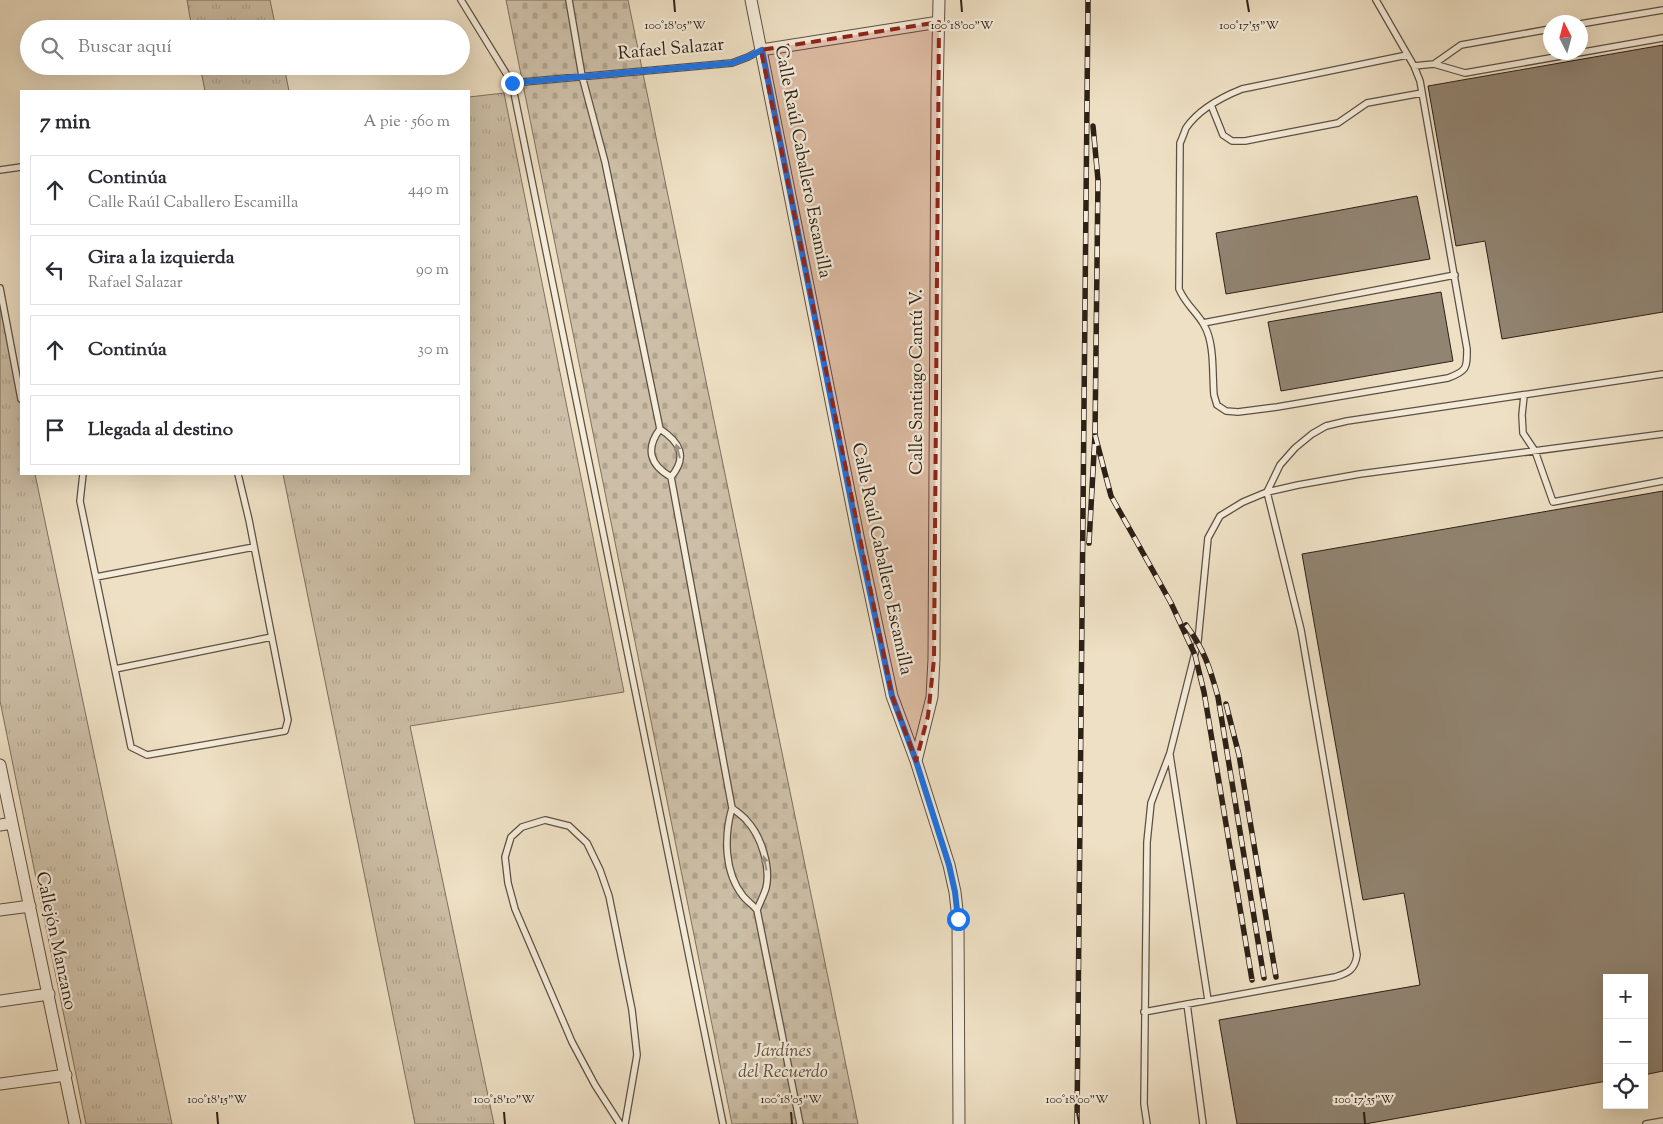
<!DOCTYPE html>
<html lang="es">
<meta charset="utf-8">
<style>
body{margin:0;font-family:"Sorts Mill Goudy",serif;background:#f7f7f7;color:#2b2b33}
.controls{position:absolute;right:15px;bottom:15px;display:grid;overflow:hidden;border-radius:0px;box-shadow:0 5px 20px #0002}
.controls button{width:45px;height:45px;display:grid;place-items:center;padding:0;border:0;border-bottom:1px solid #e1e1e2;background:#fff;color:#2b2b33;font:25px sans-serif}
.compass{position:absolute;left:1543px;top:15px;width:45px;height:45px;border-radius:50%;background:#fff;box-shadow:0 5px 20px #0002;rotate:354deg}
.stop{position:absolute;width:15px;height:15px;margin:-11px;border:4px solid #1a73e8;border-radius:50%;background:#fff}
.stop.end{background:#1a73e8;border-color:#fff;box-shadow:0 1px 5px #0008}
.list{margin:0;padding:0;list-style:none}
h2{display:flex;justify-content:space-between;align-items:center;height:65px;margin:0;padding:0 20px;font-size:21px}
h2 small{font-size:16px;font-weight:400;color:#7c7c81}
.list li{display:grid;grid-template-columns:32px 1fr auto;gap:15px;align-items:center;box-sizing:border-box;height:70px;margin:0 10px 10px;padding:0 10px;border:1px solid #e1e1e2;border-radius:0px}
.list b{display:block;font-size:19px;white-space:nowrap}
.list p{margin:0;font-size:16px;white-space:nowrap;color:#7c7c81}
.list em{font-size:16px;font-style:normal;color:#7c7c81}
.icon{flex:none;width:28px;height:28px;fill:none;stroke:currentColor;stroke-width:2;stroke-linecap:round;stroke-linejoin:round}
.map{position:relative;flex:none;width:1663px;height:1124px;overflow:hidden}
.search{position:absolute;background:#fff;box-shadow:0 5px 20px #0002;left:20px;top:20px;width:450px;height:55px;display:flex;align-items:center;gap:12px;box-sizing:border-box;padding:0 18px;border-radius:28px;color:#7c7c81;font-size:19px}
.panel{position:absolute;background:#fff;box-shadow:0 5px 20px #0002;left:20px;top:90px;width:450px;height:385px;border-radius:0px}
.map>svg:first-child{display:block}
.grass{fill:url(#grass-tufts);stroke:#7d705f}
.cemetery{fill:url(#cemetery-stones);stroke:#7d705f}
.building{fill:#918471;stroke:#2d2017}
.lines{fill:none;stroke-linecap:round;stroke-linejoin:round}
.lane-casing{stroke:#5d5042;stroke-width:8}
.street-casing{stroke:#5d5042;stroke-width:13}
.lane{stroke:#f4ebd9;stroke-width:5.5}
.street{stroke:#f4ebd9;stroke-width:11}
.rail-casing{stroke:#2d2017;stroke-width:5.5}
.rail{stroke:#f4ebd9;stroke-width:4;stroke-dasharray:11;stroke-linecap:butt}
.oneway{fill:#9a9082}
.route{stroke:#1a73e8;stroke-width:6}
.marked{fill:#8f2418;fill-opacity:0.2;stroke:#8f2418;stroke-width:4;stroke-dasharray:10 6;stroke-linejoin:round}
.ticks{fill:none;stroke:#2d2017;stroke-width:2}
.labels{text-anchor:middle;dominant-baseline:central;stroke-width:4.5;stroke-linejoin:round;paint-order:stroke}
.street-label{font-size:18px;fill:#2d2017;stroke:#f4ebd9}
.park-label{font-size:18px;font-style:italic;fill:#5d5042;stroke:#f4ebd9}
.ticks-label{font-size:12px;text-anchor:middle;fill:#2d2017;stroke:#f4ebd9;stroke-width:4.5;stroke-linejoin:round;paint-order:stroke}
</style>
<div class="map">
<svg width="1663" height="1124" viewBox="0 0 1663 1124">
<defs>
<pattern id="grass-tufts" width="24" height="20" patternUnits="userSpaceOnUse" patternTransform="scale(1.25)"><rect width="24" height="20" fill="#cdbfa7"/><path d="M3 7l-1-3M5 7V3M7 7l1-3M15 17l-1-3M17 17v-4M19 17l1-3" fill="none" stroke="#b0a48f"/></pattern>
<pattern id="cemetery-stones" width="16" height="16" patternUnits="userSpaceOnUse" patternTransform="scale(1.25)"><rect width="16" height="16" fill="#cdbfa7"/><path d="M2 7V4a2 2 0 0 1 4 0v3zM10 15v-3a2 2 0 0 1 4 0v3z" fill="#b0a48f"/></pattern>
</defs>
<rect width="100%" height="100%" fill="#eee0c4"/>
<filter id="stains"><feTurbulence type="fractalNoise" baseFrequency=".004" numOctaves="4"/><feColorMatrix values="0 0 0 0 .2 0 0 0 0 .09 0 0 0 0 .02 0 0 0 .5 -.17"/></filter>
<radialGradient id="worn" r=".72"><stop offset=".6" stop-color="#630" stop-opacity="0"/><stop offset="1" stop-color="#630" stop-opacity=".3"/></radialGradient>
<!-- grass -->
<path class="grass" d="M187,0H270L276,29H192Z
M200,66H284L289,91H205Z
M504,93L624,692L410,726L494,1124H415L283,474H469V97Z
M0,306L21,407V474H35L172,1124H86L0,701Z"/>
<!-- cemetery -->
<path class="cemetery" d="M506,0H628L858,1124H732Z"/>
<!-- building -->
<path class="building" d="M1663,45V312L1502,339L1485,241L1456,246L1428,86Z
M1417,196L1430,259L1226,294L1216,233Z
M1441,292L1453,361L1281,391L1268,322Z
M1663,491V1071L1644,1075V978H1607V1081L1365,1124H1237L1219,1020L1420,985L1404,893L1363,900L1302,554Z"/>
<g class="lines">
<defs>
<path id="lane" d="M461,0L512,83L723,1124
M569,0L582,76L605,162L660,429C680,442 688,457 671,477
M1376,0L1414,66L1420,81L1467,349C1467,368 1467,371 1448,378L1277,407L1238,412L1226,411L1217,405L1214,395C1212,373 1215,344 1204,325C1196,311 1186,305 1179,289L1180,143C1182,139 1184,133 1186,128C1199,109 1222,97 1242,89L1407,55
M1580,24L1663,10
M1434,64L1461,45L1550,29
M1414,66L1434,64L1465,73L1663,38
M512,83L732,63L748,57L761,50
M1211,105L1223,135L1232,141H1245L1338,123L1367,103L1422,93
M0,170L21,167
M0,288L21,399
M1203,323L1455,275
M1524,396L1522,415L1523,433L1535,451L1553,502L1663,481
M660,429C645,449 650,465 671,477L732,808C724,836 724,872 743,896C747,901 753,905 757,910
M83,474L80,501L131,747L147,755L285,731L288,720L249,520L238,474
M96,577L254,547
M115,669L272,637
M1170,755L1208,1000
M732,808C737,812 743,816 747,821C761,836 771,867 766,888C764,895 760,902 757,910L800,1124
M1187,1004L1203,1124
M1144,1012L1335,977C1349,973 1355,969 1357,955L1301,630L1267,492L1280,465L1295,448L1312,434L1326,426L1347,421L1663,374
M620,1124L595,1085L572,1042L515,909L508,883L505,857L511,837L522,827L545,820L569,826L587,843L600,870L609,896L632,1010L637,1055L625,1124
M1147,1124L1144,1104L1147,842L1151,803L1170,753L1198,641L1208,538L1220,516L1243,502L1267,492L1298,485L1360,474L1663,434
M1646,1124L1663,1121"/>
<path id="street" d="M751,0L859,541L892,696L916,761L949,865L955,892L958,919L959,1124
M761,50L939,22
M916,761L932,697L934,659L937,98L939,0
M0,765L75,1124
M0,825L12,823
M0,910L30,906
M0,1001L49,994
M0,1084L66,1075"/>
</defs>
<!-- lane casing -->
<use href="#lane" class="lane-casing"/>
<!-- street casing -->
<use href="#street" class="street-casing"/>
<!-- lane -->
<use href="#lane" class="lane"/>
<!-- street -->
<use href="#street" class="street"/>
<defs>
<path id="rail" d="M1095,435L1111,496L1171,603L1195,655L1204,692L1252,980
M1089,543L1095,435L1098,180L1093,126
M1186,625C1204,649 1210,668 1218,697L1264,978
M1226,704L1239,755L1276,977
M1077,1124L1088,0"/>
</defs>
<!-- rail casing -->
<use href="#rail" class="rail-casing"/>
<!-- rail -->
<use href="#rail" class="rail"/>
</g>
<!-- one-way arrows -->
<defs><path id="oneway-solid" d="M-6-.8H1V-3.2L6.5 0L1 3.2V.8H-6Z" transform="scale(1.25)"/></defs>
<g class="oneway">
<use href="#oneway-solid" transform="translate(678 451) rotate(-105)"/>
<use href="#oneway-solid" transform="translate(765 863) rotate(-102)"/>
</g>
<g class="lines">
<!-- route -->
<path class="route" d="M512,83L732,63L748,57L762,50L859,541L892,696L916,761L949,865L955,892L958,919"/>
</g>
<!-- marked area -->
<path class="marked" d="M939,22L934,659L928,716L916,761L892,696L761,50Z"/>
<!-- ticks -->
<path class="ticks" d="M674,0L675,12M961,0L962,12M1247,0L1249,12M217,1112L218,1124M504,1112L505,1124M791,1112L792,1124M1077,1112L1079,1124M1364,1112L1365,1124"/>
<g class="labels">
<!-- street labels -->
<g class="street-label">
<text transform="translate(671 50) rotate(-5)">Rafael Salazar</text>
<text transform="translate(802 162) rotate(79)">Calle Raúl Caballero Escamilla</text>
<text transform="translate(918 382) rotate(-90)">Calle Santiago Cantú V.</text>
<text transform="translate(881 559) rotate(78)">Calle Raúl Caballero Escamilla</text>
<text transform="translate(55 941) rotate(78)">Callejón Manzano</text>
</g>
<!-- park labels -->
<g class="park-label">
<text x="783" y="1052">Jardínes<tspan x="783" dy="21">del Recuerdo</tspan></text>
</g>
</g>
<g class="ticks-label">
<text x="675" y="29">100°18'05"W</text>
<text x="962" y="29">100°18'00"W</text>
<text x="1249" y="29">100°17'55"W</text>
<text x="217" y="1103">100°18'15"W</text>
<text x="504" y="1103">100°18'10"W</text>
<text x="791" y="1103">100°18'05"W</text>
<text x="1077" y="1103">100°18'00"W</text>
<text x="1364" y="1103">100°17'55"W</text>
</g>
<rect width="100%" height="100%" filter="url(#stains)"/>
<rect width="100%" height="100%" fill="url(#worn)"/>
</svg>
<div class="controls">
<button>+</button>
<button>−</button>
<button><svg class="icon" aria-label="locate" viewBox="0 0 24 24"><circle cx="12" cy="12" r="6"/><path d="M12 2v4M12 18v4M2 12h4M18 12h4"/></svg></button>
</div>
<svg class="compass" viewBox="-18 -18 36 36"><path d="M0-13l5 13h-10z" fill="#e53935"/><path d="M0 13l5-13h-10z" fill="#7c7c81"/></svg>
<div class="stop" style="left:958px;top:919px"></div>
<div class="stop end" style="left:512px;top:83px"></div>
<div class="search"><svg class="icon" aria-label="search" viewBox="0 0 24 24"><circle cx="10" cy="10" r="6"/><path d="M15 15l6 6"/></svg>Buscar aquí</div>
<section class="panel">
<h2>7 min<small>A pie · 560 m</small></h2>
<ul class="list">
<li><svg class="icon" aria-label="ahead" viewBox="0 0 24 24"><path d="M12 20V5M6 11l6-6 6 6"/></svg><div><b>Continúa</b><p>Calle Raúl Caballero Escamilla</p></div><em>440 m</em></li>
<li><svg class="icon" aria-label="left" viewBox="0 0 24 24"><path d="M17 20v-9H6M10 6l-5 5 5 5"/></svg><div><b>Gira a la izquierda</b><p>Rafael Salazar</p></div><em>90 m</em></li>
<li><svg class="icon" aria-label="ahead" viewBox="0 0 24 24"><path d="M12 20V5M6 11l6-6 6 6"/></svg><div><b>Continúa</b></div><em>30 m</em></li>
<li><svg class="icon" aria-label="arrive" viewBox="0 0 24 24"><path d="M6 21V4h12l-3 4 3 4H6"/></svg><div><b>Llegada al destino</b></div></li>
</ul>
</section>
</div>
